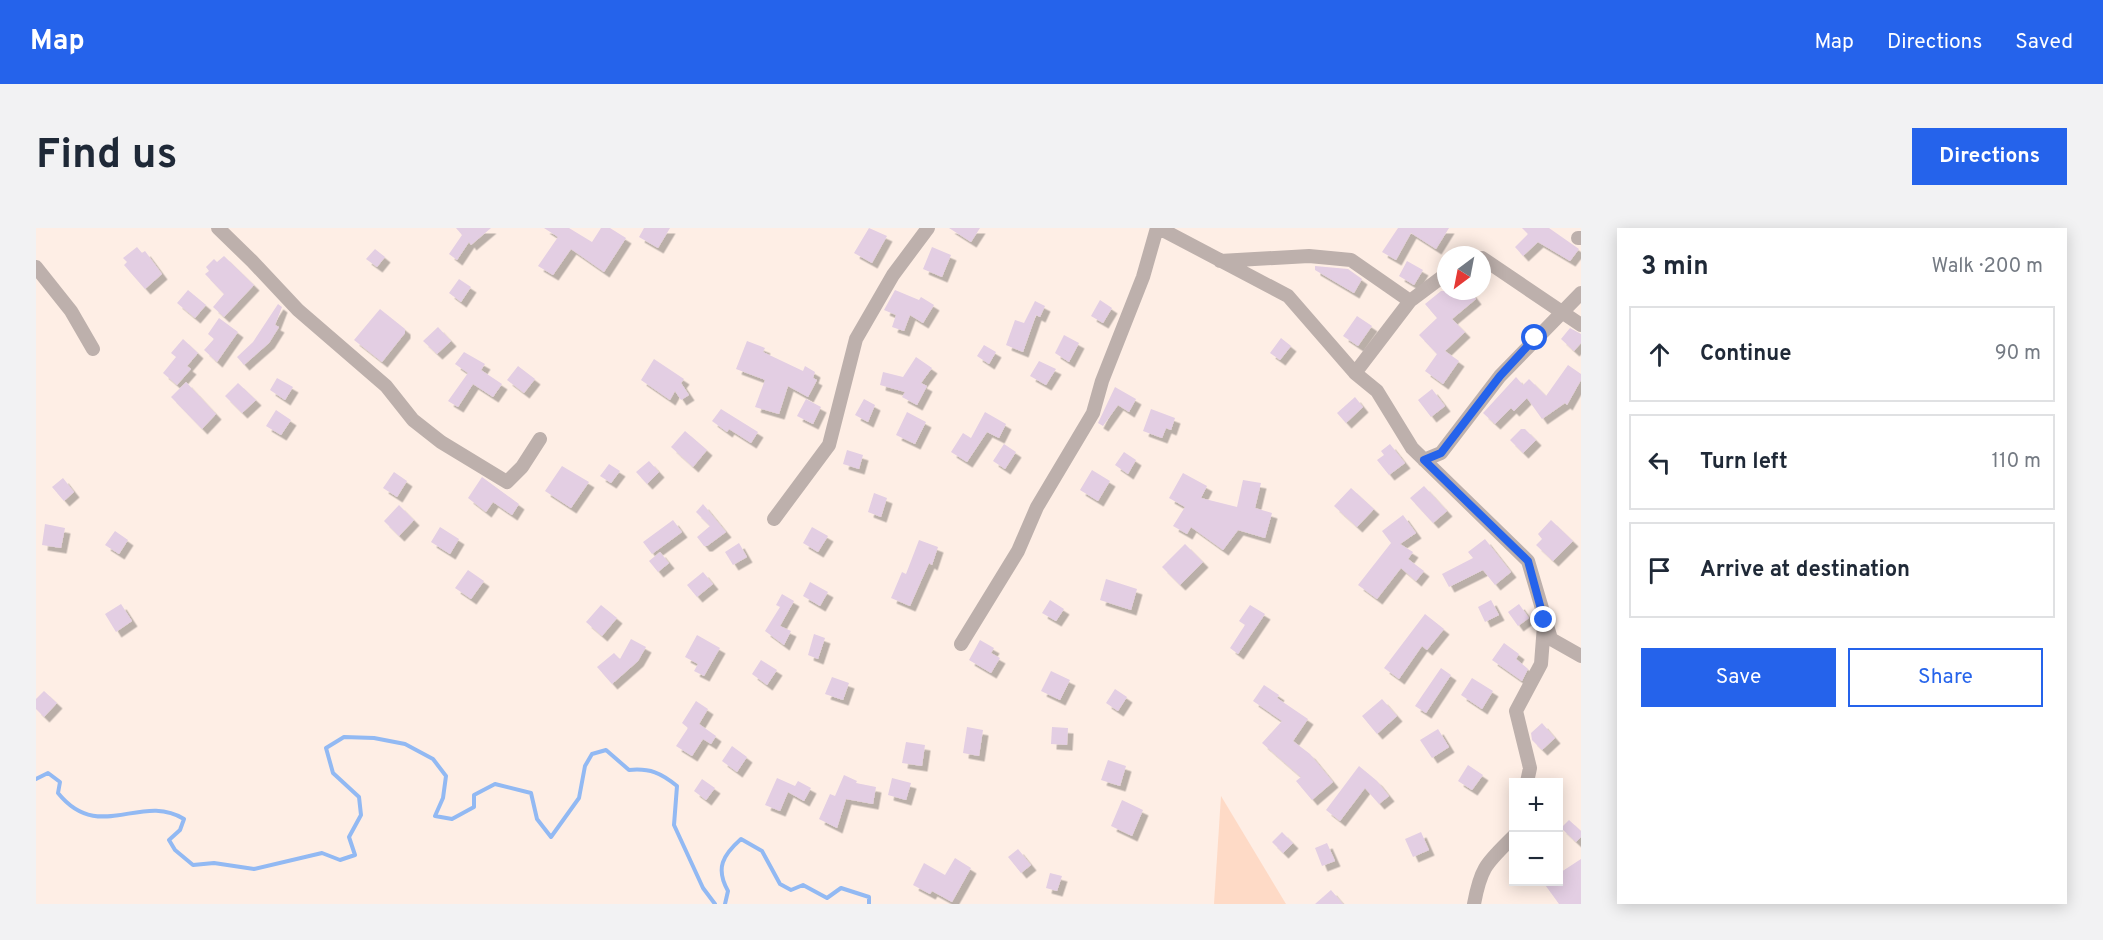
<!DOCTYPE html>
<meta charset="utf-8">
<style>
body{margin:0;font-family:Overpass,sans-serif;background:#f2f2f3;color:#1f2937}
.controls{position:absolute;right:18px;bottom:18px;display:grid;overflow:hidden;border-radius:0px;box-shadow:0 3px 15px #0003}
.controls button{width:54px;height:54px;display:grid;place-items:center;padding:0;border:0;border-bottom:2px solid #e0e1e3;background:#fff;color:#1f2937;font:30px sans-serif}
.compass{position:absolute;left:1401px;top:18px;width:54px;height:54px;border-radius:50%;background:#fff;box-shadow:0 3px 15px #0003;rotate:212deg}
.stop{position:absolute;width:18px;height:18px;margin:-14px;border:4px solid #2563eb;border-radius:50%;background:#fff}
.stop.end{background:#2563eb;border-color:#fff;box-shadow:0 2px 6px #0008}
.list{margin:0;padding:0;list-style:none}
h2{display:flex;justify-content:space-between;align-items:center;height:78px;margin:0;padding:0 24px;font-size:26px}
h2 small{font-size:20px;font-weight:400;color:#747a83}
.list li{display:grid;grid-template-columns:39px 1fr auto;gap:18px;align-items:center;box-sizing:border-box;height:96px;margin:0 12px 12px;padding:0 12px;border:2px solid #e0e1e3;border-radius:0px}
.list b{display:block;font-size:22px;white-space:nowrap}
.list em{font-size:20px;font-style:normal;color:#747a83}
.actions{display:flex;gap:12px;padding:18px 24px}
.actions a{flex:1;padding:14px 0;border:2px solid #2563eb;border-radius:0px;text-align:center;font-size:21px;color:#2563eb}
.actions .main{background:#2563eb;color:#fff}
.icon{flex:none;width:33px;height:33px;fill:none;stroke:currentColor;stroke-width:2;stroke-linecap:round;stroke-linejoin:round}
.map{position:relative;flex:none;width:1545px;height:676px;overflow:hidden;border-radius:0px}
header{display:flex;align-items:center;gap:36px;box-sizing:border-box;height:84px;padding:0 30px;background:#2563eb;color:#fff}
header strong{font-size:28px}
nav{display:flex;gap:33px;margin-inline-start:auto;font-size:21px}
.intro{display:flex;align-items:center;justify-content:space-between;box-sizing:border-box;height:144px;padding:0 36px}
h1{margin:0;font-size:42px}
.button{padding:15px 27px;border-radius:0px;background:#2563eb;color:#fff;font-size:21px;font-weight:700}
main{display:flex;gap:36px;padding:0 36px}
aside{flex:1;background:#fff;border-radius:0px;box-shadow:0 3px 15px #0003}
.map>svg:first-child{display:block}
.green{fill:#fedac6}
.lines{fill:none;stroke-linecap:round;stroke-linejoin:round}
.stream{stroke:#92b9f3;stroke-width:4}
.building{fill:#e3cee3;filter:url(#shadow)}
.street{stroke:#bdb0ac;stroke-width:14}
.route{stroke:#2563eb;stroke-width:8}
</style>
<header>
<strong>Map</strong>
<nav><a>Map</a><a>Directions</a><a>Saved</a></nav>
</header>
<div class="intro"><h1>Find us</h1><a class="button">Directions</a></div>
<main>
<div class="map">
<svg width="1545" height="676" viewBox="0 0 1545 676">
<defs>
<filter id="shadow"><feDropShadow dx="5.5" dy="5.5" stdDeviation="0" flood-color="#0004"/></filter>
</defs>
<rect width="100%" height="100%" fill="#feeee5"/>
<!-- green -->
<path class="green" d="M1185,568L1250,676H1178Z"/>
<g class="lines">
<!-- stream -->
<path class="stream" d="M0,551L12,545L24,554L22,565C63,616 105,564 148,591L144,602L133,612L139,622L157,637L178,635L218,641L286,625L304,632L319,627L313,609L325,587L323,569L297,545L290,520L308,509L338,510L369,516L397,531L410,548L407,570L399,588L416,591L438,579V567L459,556L495,565L501,591L515,609L543,570L549,538L556,526L570,522L593,542C614,540 625,545 641,558L638,597L667,660L679,676
M689,676L692,663C679,640 687,627 705,611L726,623L744,656L755,662L767,657L791,670L805,660L833,669V676"/>
</g>
<!-- building -->
<path class="building" d="M420,0H455L435,17L433,14L421,32L413,26L426,7Z
M508,0H533L556,14L565,0H574L590,10L568,44L535,21L517,47L502,38L522,9Z
M608,0H634L622,20L603,9Z
M833,0L851,8L836,35L818,25Z
M913,0H944L935,14Z
M1362,0H1413L1400,21L1375,5L1360,32L1346,24Z
M1486,0H1513L1543,21L1534,33L1502,14L1487,28L1479,19L1492,6Z
M101,19L106,25L109,23L126,46L109,61L88,37L91,34L87,30Z
M896,19L915,27L906,49L887,41Z
M339,21L349,29L341,39L330,31Z
M188,28L218,57L188,89L177,79L188,66L169,46L173,43L170,39L178,31L181,34Z
M1371,33L1387,42L1378,57L1363,48Z
M1279,38L1312,41L1326,51L1318,65L1279,42Z
M423,51L435,59L425,74L413,65Z
M152,62L170,77L159,90L141,75Z
M859,62L883,72L885,69L898,77L887,95L874,87L868,103L856,99L860,87L848,82Z
M1405,63H1434L1440,71L1416,91L1429,104L1409,123L1423,133L1407,156L1389,143L1401,126L1383,107L1401,90L1389,76Z
M1064,72L1076,80L1067,95L1055,88Z
M999,73L1009,78L1004,89L1000,87L987,124L970,117L979,92L988,95Z
M242,76L246,79L239,97L243,99L233,115L208,137L201,129L217,114Z
M344,81L369,101V105L346,134L318,112Z
M1321,88L1336,98L1322,118L1307,108Z
M183,90L202,104L181,134L168,122L178,111L172,106Z
M402,99L415,113L401,126L387,113Z
M1534,100L1545,106V115L1538,123L1525,111Z
M1028,107L1043,115L1033,134L1019,125Z
M1245,110L1255,118L1244,132L1234,125Z
M147,111L162,125L151,138L155,141L141,157L127,145L140,129L135,125Z
M711,113L729,120L727,124L767,143L769,138L779,144L777,150L781,152L772,169L752,158L743,186L719,179L729,152L700,141Z
M948,117L960,124L953,136L941,128Z
M428,124L449,136L445,142L466,156L457,169L437,156L422,179L412,173L432,145L419,136Z
M880,129L896,140L885,155L891,158L881,177L866,169L869,164L844,157L847,144L867,149Z
M618,131L648,151L645,155L653,167L645,172L639,163L634,172L605,152Z
M1003,133L1020,141L1010,157L994,148Z
M1532,137L1545,146V152L1531,177L1529,175L1506,191L1491,170L1478,183L1475,180L1459,196L1447,185L1480,149L1487,157L1493,151L1510,168Z
M482,138L499,151L488,165L471,152Z
M241,150L257,159L249,172L234,162Z
M150,154L180,186L166,201L135,169Z
M202,155L220,172L206,185L189,168Z
M1079,159L1100,171L1093,184L1082,177L1067,198L1062,195Z
M1396,161L1409,178L1395,189L1382,172Z
M1319,169L1327,179L1310,195L1301,185Z
M770,171L785,179L777,196L761,188Z
M828,171L839,177L832,194L819,187Z
M685,181L722,204L715,215L693,201L691,204L676,193Z
M1115,181L1139,190L1135,202L1130,200L1126,210L1107,203Z
M240,182L255,192L245,207L230,198Z
M871,184L890,194L879,216L860,207Z
M949,184L970,196L963,210L951,204L931,234L915,224L927,205L935,210Z
M1485,201H1489L1500,212L1487,225L1474,212Z
M649,203L671,222L657,239L635,219Z
M968,216L980,224L969,241L957,233Z
M1354,216L1369,235L1353,247L1341,232L1348,227L1345,223Z
M811,222L827,227L823,241L807,236Z
M1088,224L1100,232L1092,246L1079,237Z
M613,233L623,244L611,256L600,244Z
M573,236L584,243L575,255L564,248Z
M526,238L553,254L535,280L509,263Z
M1056,242L1074,253L1062,273L1044,262Z
M358,244L371,253L361,269L347,260Z
M1147,245L1171,258L1165,270L1201,279L1207,252L1225,255L1219,280L1236,285L1229,310L1202,302L1187,322L1155,299L1151,306L1137,298L1149,279L1133,270Z
M446,249L483,276L476,287L457,274L450,284L432,270Z
M27,250L38,264L28,273L16,259Z
M1388,258L1411,283L1397,295L1374,270Z
M1315,260L1338,281L1321,299L1298,278Z
M838,265L851,270L845,289L832,284Z
M667,276L690,304L671,318H668L661,309L674,298L660,284Z
M363,277L378,292L363,308L348,293Z
M1367,287L1380,305L1364,316L1377,324L1372,331L1388,343L1380,353L1365,340L1341,371L1322,357L1355,315L1346,303Z
M637,292L646,304L616,326L607,314Z
M1515,292L1537,313L1517,333L1500,317L1506,311L1502,306Z
M9,296L29,300L25,320L6,317Z
M404,299L423,311L414,326L395,314Z
M776,299L792,308L782,324L767,315Z
M79,303L92,312L83,326L69,317Z
M1449,311L1475,344L1459,357L1447,342L1413,359L1406,346L1437,330L1432,324Z
M883,312L902,319L896,337L893,335L874,378L855,370L866,344L870,346Z
M703,315L711,329L697,337L689,324Z
M1149,316L1167,334L1144,357L1126,339Z
M624,324L633,335L622,344L613,333Z
M432,342L448,353L435,371L419,360Z
M667,344L677,356L661,369L651,357Z
M1070,351L1101,361L1095,382L1064,372Z
M774,354L792,364L784,378L767,368Z
M746,366L758,373L744,398L755,403L748,417L729,403L744,379L740,377Z
M1014,372L1028,381L1020,393L1006,385Z
M1455,372L1463,387L1449,394L1442,379Z
M85,376L96,393L80,404L69,386Z
M1483,376L1493,390L1482,398L1472,384Z
M565,377L581,390L566,408L550,394Z
M1214,377L1229,386L1202,426L1194,420L1209,397L1203,393Z
M1389,386L1408,401L1391,422L1386,418L1363,451L1348,440Z
M778,406L789,410L782,431L772,427Z
M661,407L684,420L668,448L658,443L662,436L649,429Z
M595,411L610,419L602,433L576,456L561,439L578,425L584,431Z
M944,412L958,420L955,425L964,430L955,445L933,432Z
M1468,415L1483,426L1480,431L1492,441L1486,453L1456,432Z
M725,432L741,442L731,457L716,446Z
M1405,440L1415,447L1390,485L1379,478Z
M1015,443L1034,452L1024,472L1005,463Z
M796,449L813,455L807,472L789,466Z
M1436,450L1457,463L1446,481L1425,467Z
M1228,457L1243,467L1241,470L1272,491L1257,513L1274,526L1297,554L1276,572L1260,553L1265,549L1226,515L1246,493L1217,473Z
M1079,461L1091,469L1082,483L1070,475Z
M8,463L21,475L8,489L0,481V471Z
M1346,471L1361,488L1341,506L1326,488Z
M660,473L672,481L663,496L680,508L675,516L667,511L656,528L640,518L652,500L646,495Z
M1506,495L1519,510L1506,522L1496,512L1495,505Z
M931,499L947,502L943,528L927,525Z
M1016,499L1032,500L1031,517L1015,516Z
M1402,501L1413,519L1396,530L1384,512Z
M870,514L889,517L886,538L866,535Z
M696,518L711,529L701,544L686,533Z
M1072,532L1090,538L1084,558L1065,552Z
M1432,537L1447,547L1436,562L1422,553Z
M1323,538L1341,553L1353,568L1343,576L1329,560L1304,593L1290,582Z
M808,547L821,553L820,555L840,559L837,576L810,571L801,600L783,591L794,566L799,568Z
M741,550L759,558L762,553L775,560L768,573L752,564L744,583L729,577Z
M856,550L875,555L870,572L852,567Z
M666,551L679,560L670,572L658,563Z
M1086,572L1107,582L1096,608L1075,598Z
M1533,592L1545,603V609L1540,614L1525,600Z
M1246,604L1257,615L1247,625L1236,614Z
M1385,604L1393,622L1377,629L1369,611Z
M1291,615L1299,633L1286,638L1279,620Z
M982,621L995,637L985,645L972,629Z
M919,630L935,640L916,674L896,663L894,666L877,657L888,635L909,647Z
M1545,631V676H1523L1507,654H1522V646Z
M1014,645L1026,648L1021,663L1010,660Z
M1295,662L1307,676H1279Z"/>
<g class="lines">
<!-- street -->
<path class="street" d="M182,0L216,33L262,82L350,158L377,192L405,214L471,254L486,239L504,211
M1123,0L1252,68L1319,145L1341,163L1376,220L1492,333L1515,411L1545,428
M1542,10H1545
M1446,30L1545,97
M1184,33L1273,28L1315,32L1374,73
M0,39L35,83L57,121
M1319,145L1374,73L1410,46
M1388,232L1405,225L1464,148L1545,65
M738,291L793,217L820,111L857,47L892,0
M925,416L982,323L1001,279L1057,185L1066,153L1107,49L1121,0
M1491,554L1494,540L1480,483L1505,436L1508,397
M1438,676C1445,638 1451,635 1478,608"/>
</g>
<g class="lines">
<!-- route -->
<path class="route" d="M1499,110L1464,148L1405,225L1388,232L1492,333L1508,392"/>
</g>
</svg>
<div class="controls">
<button>+</button>
<button>−</button>
</div>
<svg class="compass" viewBox="-18 -18 36 36"><path d="M0-13l5 13h-10z" fill="#e53935"/><path d="M0 13l5-13h-10z" fill="#747a83"/></svg>
<div class="stop" style="left:1499px;top:110px"></div>
<div class="stop end" style="left:1508px;top:392px"></div>
</div>
<aside>
<h2>3 min<small>Walk · 200 m</small></h2>
<ul class="list">
<li><svg class="icon" aria-label="ahead" viewBox="0 0 24 24"><path d="M12 20V5M6 11l6-6 6 6"/></svg><div><b>Continue</b></div><em>90 m</em></li>
<li><svg class="icon" aria-label="left" viewBox="0 0 24 24"><path d="M17 20v-9H6M10 6l-5 5 5 5"/></svg><div><b>Turn left</b></div><em>110 m</em></li>
<li><svg class="icon" aria-label="arrive" viewBox="0 0 24 24"><path d="M6 21V4h12l-3 4 3 4H6"/></svg><div><b>Arrive at destination</b></div></li>
</ul>
<div class="actions"><a class="main">Save</a><a>Share</a></div>
</aside>
</main>
